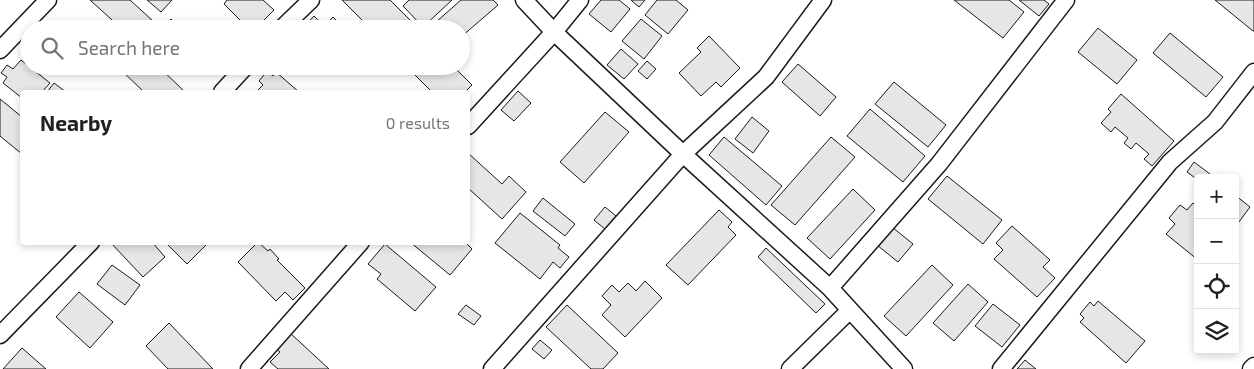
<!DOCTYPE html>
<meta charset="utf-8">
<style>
body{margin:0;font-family:"Exo 2",sans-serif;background:#f6f6f6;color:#202124}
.controls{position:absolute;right:15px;bottom:15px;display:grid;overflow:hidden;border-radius:5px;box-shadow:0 2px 8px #0003}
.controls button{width:45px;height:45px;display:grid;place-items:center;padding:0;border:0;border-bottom:1px solid #e0e0e0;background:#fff;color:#202124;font:25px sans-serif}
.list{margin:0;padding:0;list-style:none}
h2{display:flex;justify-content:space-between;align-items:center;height:65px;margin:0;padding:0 20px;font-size:21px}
h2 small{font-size:16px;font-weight:400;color:#757577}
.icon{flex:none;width:28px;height:28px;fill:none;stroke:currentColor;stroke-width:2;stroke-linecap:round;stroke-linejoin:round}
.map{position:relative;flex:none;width:1254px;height:369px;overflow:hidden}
.search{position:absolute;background:#fff;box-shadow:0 2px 8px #0003;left:20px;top:20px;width:450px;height:55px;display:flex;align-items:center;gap:12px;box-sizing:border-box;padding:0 18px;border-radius:28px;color:#757577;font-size:19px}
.panel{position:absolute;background:#fff;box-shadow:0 2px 8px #0003;left:20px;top:90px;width:450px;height:155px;border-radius:5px}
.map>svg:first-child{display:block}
.building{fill:#e6e6e6;stroke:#1a1a1a}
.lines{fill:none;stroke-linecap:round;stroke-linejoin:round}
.minor-casing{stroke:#1a1a1a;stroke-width:19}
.minor{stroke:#fff;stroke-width:16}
</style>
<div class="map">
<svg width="1254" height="369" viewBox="0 0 1254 369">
<rect width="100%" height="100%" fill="#fff"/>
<!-- building -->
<path class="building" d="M90,0H130L153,21L146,29H122Z
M147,0H172L161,12Z
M227,0H263L274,10L255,29H249L224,4Z
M342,0H390L416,26L413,29H371Z
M409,0H452L423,27L403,6Z
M461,0H493L498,5L461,37V29H428Z
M601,0H619L630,9L611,32L589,14Z
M631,0H645L639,7Z
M657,0H676L688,10L668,34L645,15Z
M954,0H1009L1024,12L1003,38Z
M1019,0H1044L1049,4L1039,16Z
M1215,0H1254V31H1253Z
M314,16L324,26L333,17L345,29H302Z
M171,19L181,29H161Z
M641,19L662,36L644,59L622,41Z
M1098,28L1137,60L1117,84L1078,52Z
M1170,33L1223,77L1206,97L1153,53Z
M709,36L740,68L721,87L716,82L701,96L679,73L701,52L697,48Z
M621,49L638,64L624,79L607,65Z
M21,60L50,83L42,92H22V98L3,83L7,77L1,73L7,65L13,69Z
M647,61L656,69L647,79L638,71Z
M798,64L836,97L820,116L782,82Z
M125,66H158L185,92H144L121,70Z
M406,66H453L472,85L465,92H432Z
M267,71L273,76L276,72L299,92H256L263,85L259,81Z
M894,82L946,125L928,147L875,104Z
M54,83L66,92H47Z
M518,91L531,103L514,121L501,110Z
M1121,94L1174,141L1152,166L1144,159L1149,154L1136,143L1131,149L1124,143L1128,138L1115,127L1111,132L1101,123L1111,112L1108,109Z
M0,99L22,117V154L0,136Z
M870,109L925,156L903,182L847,136Z
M605,112L629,132L584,183L560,162Z
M752,117L769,131L753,153L735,139Z
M724,137L782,186L766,205L709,155Z
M831,137L855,157L795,225L771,205Z
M468,153L502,184L509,176L526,192L502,219L468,188Z
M1194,162L1210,174L1207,178H1198V180L1187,172Z
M947,176L1002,220L983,244L928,199Z
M853,189L875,210L830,259L807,238Z
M1235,195L1250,207L1236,226H1235Z
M543,198L575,224L565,236L533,211Z
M1193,203L1198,207V260L1166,234L1175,224L1169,218L1180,205L1187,210Z
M605,207L616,216L605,229L594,220Z
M719,210L732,222L728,227L736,235L688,285L666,265Z
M520,213L560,245L558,248L569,257L560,268L553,262L540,279L495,243Z
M1012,226L1050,260L1043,267L1055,278L1037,297L994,259L1003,250L996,243Z
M892,227L913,244L898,262L877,245Z
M152,242L165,257L143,277L111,243Z
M165,242H209L187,264Z
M258,242L268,251L270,249L279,259L277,260L305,288L293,300L285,292L276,301L238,262Z
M410,242H465L472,249L450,275Z
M385,244L436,287L415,311L377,279L381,274L368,264Z
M766,248L825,304L816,313L758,257Z
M112,265L140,285L125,305L97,284Z
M932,265L953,285L906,336L884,316Z
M645,281L662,298L625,337L602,315L611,305L602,296L612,285L619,292L628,283L636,291Z
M968,284L988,302L954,341L933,323Z
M79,292L113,322L90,348L56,317Z
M1098,301L1145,341L1126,363L1080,322L1084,318L1080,314L1090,302L1094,306Z
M993,304L1020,325L1002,347L975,326Z
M466,305L481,316L474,325L458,314Z
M567,305L618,353L603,369H591L546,327Z
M169,323L213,369H168L146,346Z
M289,332L329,369H278L270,362L280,352L275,348Z
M540,340L552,350L544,359L532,349Z
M22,348L46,369H3Z
M1025,360L1036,369H1017Z"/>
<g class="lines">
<defs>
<path id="minor" d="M524,0L554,32L683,154L830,288L904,369
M281,29L311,0
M0,50L48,0
M222,92L246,66
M468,126L554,32L580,0
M830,288L939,164L1066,0
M0,335L91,242
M249,369L361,242
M492,369L683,154L766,77L823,0
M790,369L850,310
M1001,369L1170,162L1215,122L1254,72
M1251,369L1254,366"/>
</defs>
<!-- minor casing -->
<use href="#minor" class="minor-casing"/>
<!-- minor -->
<use href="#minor" class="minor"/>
</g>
</svg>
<div class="controls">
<button>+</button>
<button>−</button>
<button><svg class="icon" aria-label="locate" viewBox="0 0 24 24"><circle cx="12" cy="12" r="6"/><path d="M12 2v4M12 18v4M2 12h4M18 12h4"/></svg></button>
<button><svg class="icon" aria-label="layers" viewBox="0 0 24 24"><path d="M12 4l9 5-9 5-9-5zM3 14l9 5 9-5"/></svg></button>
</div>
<div class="search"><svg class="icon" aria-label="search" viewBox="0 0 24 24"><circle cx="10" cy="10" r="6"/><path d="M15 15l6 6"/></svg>Search here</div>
<section class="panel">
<h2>Nearby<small>0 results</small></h2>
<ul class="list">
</ul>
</section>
</div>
